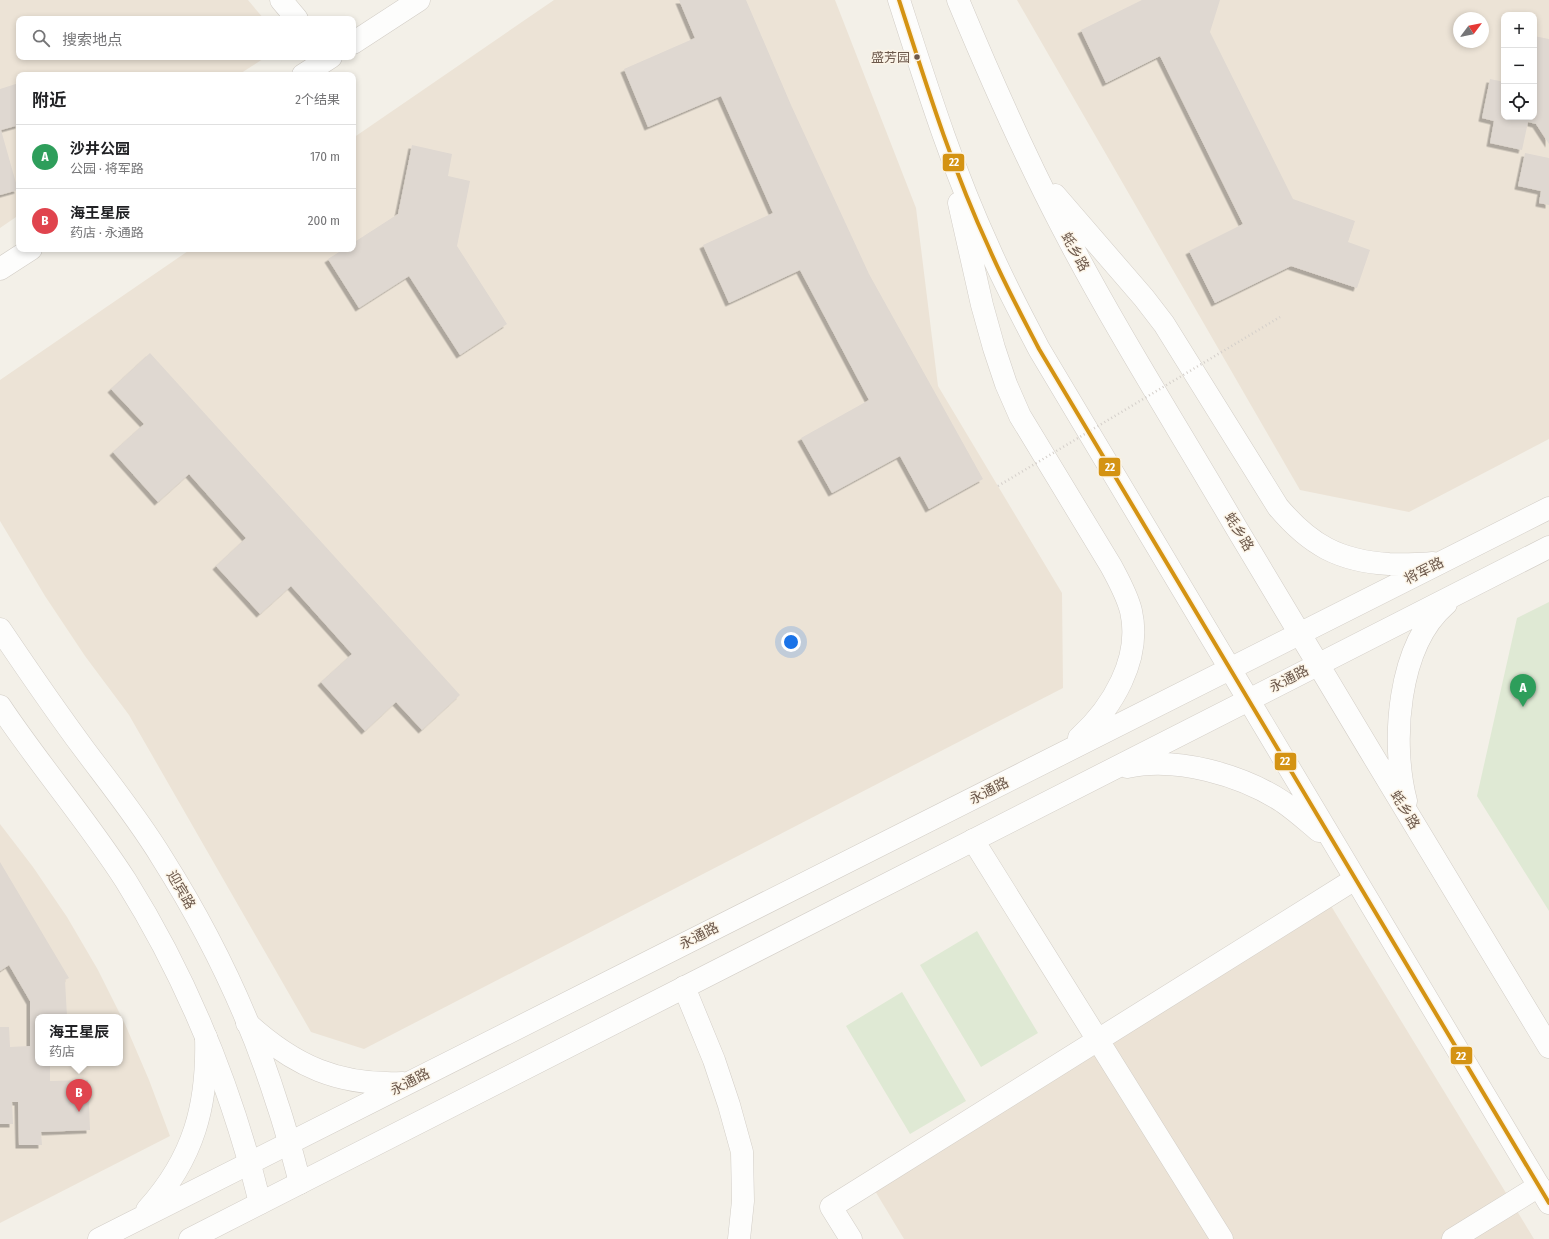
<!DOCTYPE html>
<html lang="zh">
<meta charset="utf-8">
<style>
body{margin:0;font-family:"Fira Sans Condensed","Noto Sans SC",sans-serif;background:#f2f2f2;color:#202124}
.controls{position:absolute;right:12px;top:12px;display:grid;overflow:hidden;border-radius:8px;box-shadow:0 2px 6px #0003}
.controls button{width:36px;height:36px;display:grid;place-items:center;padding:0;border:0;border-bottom:1px solid #e0e0e0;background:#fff;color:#202124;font:20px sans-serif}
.compass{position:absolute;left:1453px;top:12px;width:36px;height:36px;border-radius:50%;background:#fff;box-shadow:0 2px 6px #0003;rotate:58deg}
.you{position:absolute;left:791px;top:642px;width:14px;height:14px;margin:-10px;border:3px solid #fff;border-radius:50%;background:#1a73e8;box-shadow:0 0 0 6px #1a73e833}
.badge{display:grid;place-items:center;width:26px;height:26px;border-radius:50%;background:#9c8e83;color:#fff;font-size:13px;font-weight:700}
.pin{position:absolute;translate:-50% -33px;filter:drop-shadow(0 1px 2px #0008)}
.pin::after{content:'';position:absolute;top:21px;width:14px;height:12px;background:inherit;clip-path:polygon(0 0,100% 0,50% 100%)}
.popup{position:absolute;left:35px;top:1014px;width:88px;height:52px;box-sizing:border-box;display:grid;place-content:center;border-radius:8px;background:#fff;filter:drop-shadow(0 1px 3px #0005);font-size:13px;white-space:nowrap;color:#757577}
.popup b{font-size:15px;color:#202124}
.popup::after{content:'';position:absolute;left:50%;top:100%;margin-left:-8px;border:8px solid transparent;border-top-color:#fff}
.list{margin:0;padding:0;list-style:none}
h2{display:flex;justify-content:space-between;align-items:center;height:52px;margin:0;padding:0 16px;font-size:17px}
h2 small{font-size:13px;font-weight:400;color:#757577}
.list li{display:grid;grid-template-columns:26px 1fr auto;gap:12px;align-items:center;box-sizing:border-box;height:64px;padding:0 16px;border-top:1px solid #e0e0e0}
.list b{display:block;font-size:15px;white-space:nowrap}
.list p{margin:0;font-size:13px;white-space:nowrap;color:#757577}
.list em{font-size:13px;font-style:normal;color:#757577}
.icon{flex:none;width:22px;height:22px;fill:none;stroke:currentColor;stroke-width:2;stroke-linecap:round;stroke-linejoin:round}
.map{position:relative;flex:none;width:1549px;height:1239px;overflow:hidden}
.search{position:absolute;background:#fff;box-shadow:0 2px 6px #0003;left:16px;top:16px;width:340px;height:44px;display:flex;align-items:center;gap:10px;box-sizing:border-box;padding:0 14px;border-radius:8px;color:#757577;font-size:15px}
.panel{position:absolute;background:#fff;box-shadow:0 2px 6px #0003;left:16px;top:72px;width:340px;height:180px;border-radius:8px}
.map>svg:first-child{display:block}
.residential{fill:#ece3d6;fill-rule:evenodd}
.green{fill:#dfe9d4}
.building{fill:#dfd8d1;filter:url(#shadow)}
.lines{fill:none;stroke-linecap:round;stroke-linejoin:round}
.minor-casing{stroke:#d2cdc6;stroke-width:23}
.tertiary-casing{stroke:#d2cdc6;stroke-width:23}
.minor{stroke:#fdfdfc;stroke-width:22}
.tertiary{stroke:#fdfdfc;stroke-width:22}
.path-bridge{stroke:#d4cfca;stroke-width:2.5;stroke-dasharray:1 3;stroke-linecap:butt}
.bus-1-casing{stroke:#fcf5e8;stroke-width:7}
.bus-1{stroke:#d49313;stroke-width:4}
.bus-dot{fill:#6d594c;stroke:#fcf5e8;stroke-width:1.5}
.labels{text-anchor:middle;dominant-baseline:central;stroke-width:3;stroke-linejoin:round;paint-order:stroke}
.bus-label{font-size:13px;fill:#6d594c;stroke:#fcf5e8;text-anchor:end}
.street-label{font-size:14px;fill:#6d594c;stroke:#fcf5e8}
.line-badge{stroke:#fcf5e8;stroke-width:1.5}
.badge-label{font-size:11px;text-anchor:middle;font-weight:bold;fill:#fff}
</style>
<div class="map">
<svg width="1549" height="1239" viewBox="0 0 1549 1239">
<defs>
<filter id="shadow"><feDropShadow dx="-3.5" dy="3.5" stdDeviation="0" flood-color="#0004"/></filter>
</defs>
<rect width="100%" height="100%" fill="#f3f0e8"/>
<!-- residential -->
<path class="residential" d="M0,0H248L264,19H19V57H266L238,75H19V215L0,228Z
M554,0H835L916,208L938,386L1062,593L1063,688L364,1049L311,1032L129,715L85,656L45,596L0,521V380L191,249H353V138Z
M1017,0H1549V439L1409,512L1300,490ZM1504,15H1534V117H1504ZM1459,18H1483V42H1459Z
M0,824L33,867L67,917L98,970L125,1024L149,1080L170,1136L0,1223ZM38,1017H120V1063H38Z
M1325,896L1534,1239H904L866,1176Z"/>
<!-- green -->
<path class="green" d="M1549,602V911L1477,796L1517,618Z
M977,931L1038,1033L981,1067L920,965Z
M902,992L966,1101L910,1134L846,1026Z"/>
<!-- building -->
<path class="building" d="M679,0H746L791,105L869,274L983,479L929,509L900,456L832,493L801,438L869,400L800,270L729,303L703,245L773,213L721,96L648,127L624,69L695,38Z
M1142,0H1220L1210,32L1293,199L1355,221L1348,242L1370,250L1357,288L1291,266L1215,303L1189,251L1243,224L1160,56L1106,83L1081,30Z
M1534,36L1549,39V144L1536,124L1528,122L1522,150L1490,143L1494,121L1482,118L1490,79L1504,82V117H1534Z
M19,83V125L1,130L18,190L0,195V89Z
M412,145L452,154L448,176L470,181L457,246L507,324L460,355L409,276L359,308L328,259L344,249H353V243L398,214Z
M1525,153L1549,158V205L1539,203L1541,191L1518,186Z
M150,353L460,695L422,730L396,702L365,731L321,682L352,654L291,586L260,614L216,566L246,538L189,474L158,502L113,452L144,424L111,389Z
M0,862L69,978L65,980L67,1017H38V1063H50V1081L88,1080L90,1130L41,1132L42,1145H19L18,1102H12L13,1124H0V1027H9L10,1047L30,1046V1001L9,965L0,971Z"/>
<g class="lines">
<defs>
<path id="minor" d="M281,0L297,19
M353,43L419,0
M303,75L331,57
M0,269L31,249
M0,629C27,669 55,710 84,749C111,785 139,820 162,858C210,934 250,1017 277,1103C286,1129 293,1156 300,1183
M0,706C40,766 87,820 126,881C188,980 232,1090 260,1203
M973,840L1222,1239
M684,987L714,1060L729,1105L742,1152L743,1201L739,1239
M851,1239L831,1207L1355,879
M1453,1239L1539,1186"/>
<path id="tertiary" d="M899,0C926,84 952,168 989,248C1004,283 1022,316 1039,349L1549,1203
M958,0C990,77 1023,152 1061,225C1115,329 1178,428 1237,529C1340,702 1445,875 1549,1047
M1055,195L1144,298L1164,324L1278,507C1310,545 1339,561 1389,564C1404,564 1418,565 1433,563
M959,203L982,305L994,348L1006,384L1020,416L1111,566C1119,581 1127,595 1131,611C1142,659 1112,708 1079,738
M1127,767C1176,756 1242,775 1283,802C1296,811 1307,821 1319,831
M1406,801C1391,743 1397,646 1446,604
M247,1023C294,1066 339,1086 403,1083
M147,1210C194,1158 208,1105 206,1037
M99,1239L1549,508
M190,1239L1549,547"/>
</defs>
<!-- minor casing -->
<use href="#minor" class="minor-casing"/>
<!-- tertiary casing -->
<use href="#tertiary" class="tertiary-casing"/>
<!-- minor -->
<use href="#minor" class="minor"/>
<!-- tertiary -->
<use href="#tertiary" class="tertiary"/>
<!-- path-bridge -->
<path class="path-bridge" d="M998,486L1280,317"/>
<defs>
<path id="bus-1" d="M899,0C926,84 952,168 989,248C1004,283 1022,316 1039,349L1549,1203"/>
</defs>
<!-- bus-1 casing -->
<use href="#bus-1" class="bus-1-casing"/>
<!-- bus-1 -->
<use href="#bus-1" class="bus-1"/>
</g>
<!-- markers -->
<circle class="bus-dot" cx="917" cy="57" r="3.5"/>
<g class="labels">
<!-- bus labels -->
<g class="bus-label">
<text x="910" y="57">盛芳园</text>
</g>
<!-- street labels -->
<g class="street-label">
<text transform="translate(1075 252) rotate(61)">蚝乡路</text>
<text transform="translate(1239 532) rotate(59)">蚝乡路</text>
<text transform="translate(1424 571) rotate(-27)">将军路</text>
<text transform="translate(1289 679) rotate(-27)">永通路</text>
<text transform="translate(989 791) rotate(-27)">永通路</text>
<text transform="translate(1405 810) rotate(59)">蚝乡路</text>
<text transform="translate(181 890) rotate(60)">迎宾路</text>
<text transform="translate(699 936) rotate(-27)">永通路</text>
<text transform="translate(410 1082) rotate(-27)">永通路</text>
</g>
</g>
<g class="line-badge">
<rect x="942" y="153" width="23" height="19" rx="4" fill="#d49313"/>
<rect x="1098" y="457" width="23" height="20" rx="4" fill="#d49313"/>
<rect x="1274" y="752" width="23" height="19" rx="4" fill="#d49313"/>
<rect x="1450" y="1046" width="23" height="19" rx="4" fill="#d49313"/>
</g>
<g class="badge-label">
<text x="954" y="166">22</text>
<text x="1110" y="471">22</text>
<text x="1285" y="765">22</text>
<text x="1461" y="1060">22</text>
</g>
</svg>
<div class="controls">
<button>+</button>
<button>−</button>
<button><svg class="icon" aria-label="locate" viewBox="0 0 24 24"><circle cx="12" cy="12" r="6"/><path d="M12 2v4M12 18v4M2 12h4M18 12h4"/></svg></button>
</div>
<svg class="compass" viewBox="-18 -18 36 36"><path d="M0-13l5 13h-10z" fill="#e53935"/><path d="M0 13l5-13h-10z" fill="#757577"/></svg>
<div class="you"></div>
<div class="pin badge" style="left:1523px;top:707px;background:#2e9e5b">A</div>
<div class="pin badge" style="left:79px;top:1112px;background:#e0444e">B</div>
<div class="popup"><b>海王星辰</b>药店</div>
<div class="search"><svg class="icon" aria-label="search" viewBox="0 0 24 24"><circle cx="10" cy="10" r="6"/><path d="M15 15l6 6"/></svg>搜索地点</div>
<section class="panel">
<h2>附近<small>2个结果</small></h2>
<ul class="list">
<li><span class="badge" style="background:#2e9e5b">A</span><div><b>沙井公园</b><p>公园 · 将军路</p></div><em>170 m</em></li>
<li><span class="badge" style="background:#e0444e">B</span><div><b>海王星辰</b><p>药店 · 永通路</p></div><em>200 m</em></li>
</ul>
</section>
</div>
